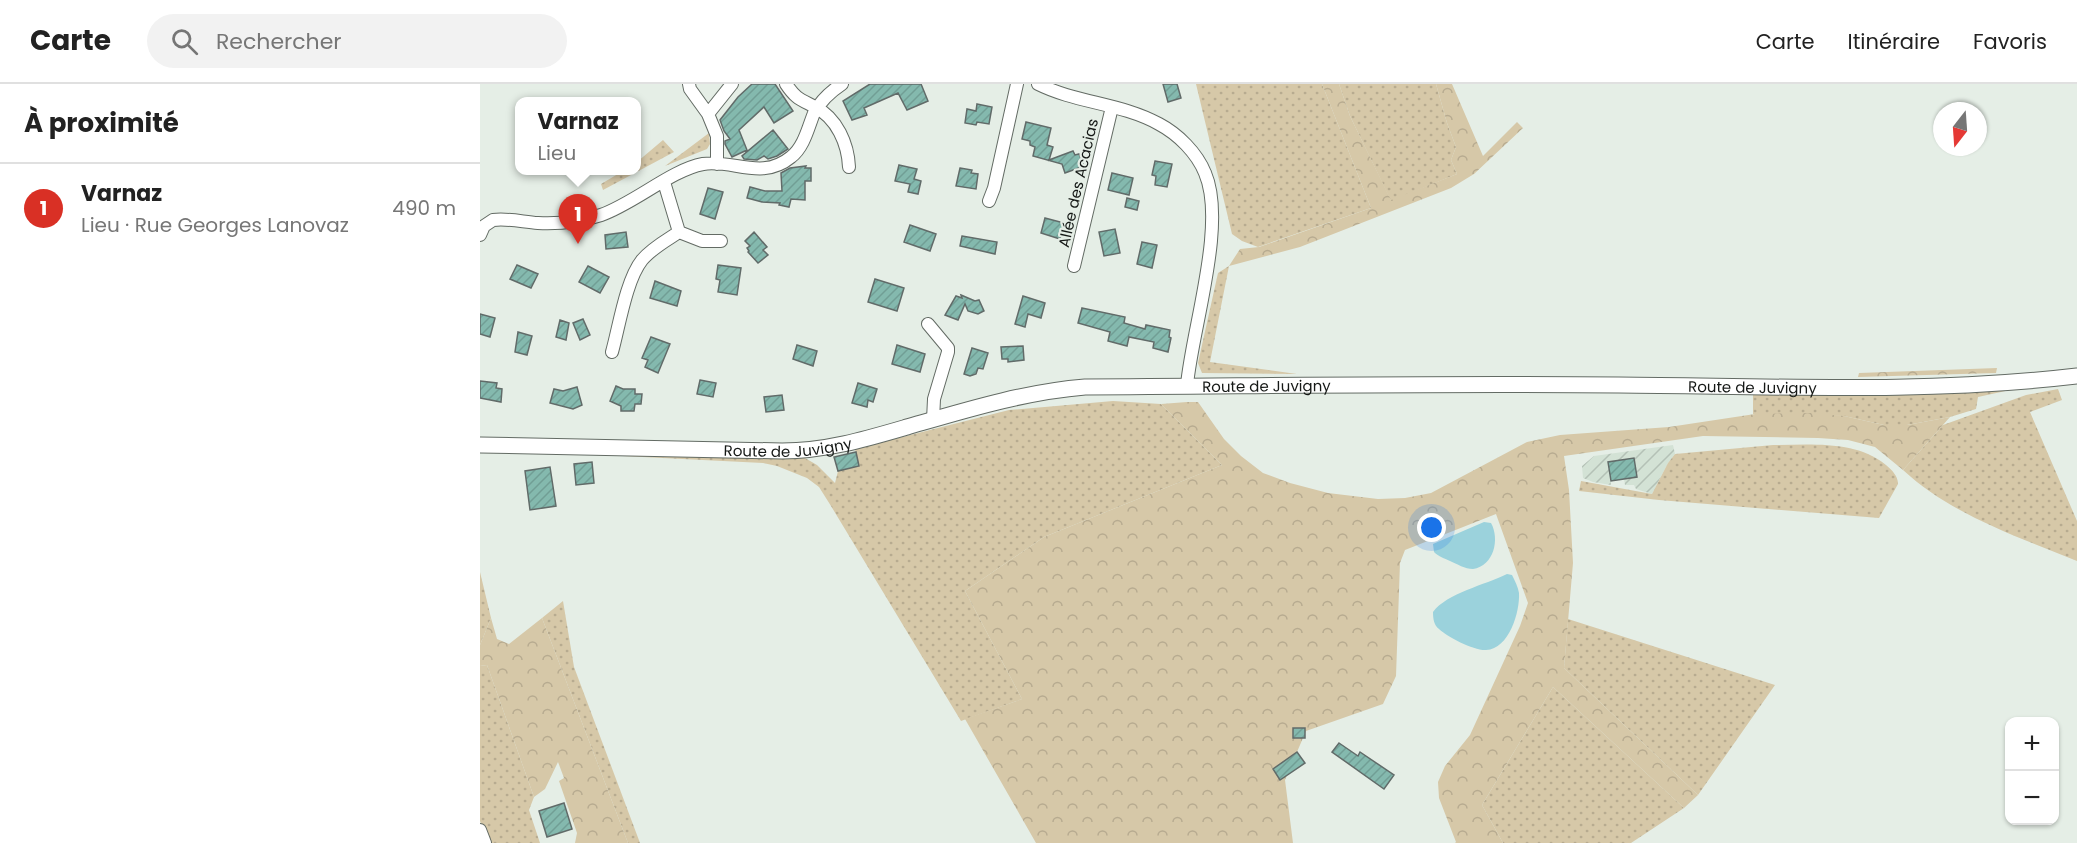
<!DOCTYPE html>
<html lang="fr">
<meta charset="utf-8">
<style>
body{margin:0;font-family:Poppins,sans-serif;background:#f2f2f2;color:#222}
.controls{position:absolute;right:18px;bottom:18px;display:grid;overflow:hidden;border-radius:12px;box-shadow:0 2px 4px #0004}
.controls button{width:54px;height:54px;display:grid;place-items:center;padding:0;border:0;border-bottom:2px solid #e0e0e0;background:#fff;color:#222;font:30px sans-serif}
.compass{position:absolute;left:1453px;top:18px;width:54px;height:54px;border-radius:50%;background:#fff;box-shadow:0 2px 4px #0004;rotate:197deg}
.you{position:absolute;left:952px;top:444px;width:21px;height:21px;margin:-15px;border:4px solid #fff;border-radius:50%;background:#1a73e8;box-shadow:0 0 0 9px #1a73e833}
.badge{display:grid;place-items:center;width:39px;height:39px;border-radius:50%;background:#d93025;color:#fff;font-size:20px;font-weight:700}
.pin{position:absolute;translate:-50% -50px;filter:drop-shadow(0 2px 3px #0008)}
.pin::after{content:'';position:absolute;top:32px;width:21px;height:18px;background:inherit;clip-path:polygon(0 0,100% 0,50% 100%)}
.popup{position:absolute;left:35px;top:13px;width:126px;height:78px;box-sizing:border-box;display:grid;place-content:center;border-radius:12px;background:#fff;filter:drop-shadow(0 2px 4px #0005);font-size:20px;white-space:nowrap;color:#767676}
.popup b{font-size:22px;color:#222}
.popup::after{content:'';position:absolute;left:50%;top:100%;margin-left:-12px;border:12px solid transparent;border-top-color:#fff}
.list{margin:0;padding:0;list-style:none}
h2{display:flex;justify-content:space-between;align-items:center;height:78px;margin:0;padding:0 24px;font-size:26px}
h2 small{font-size:20px;font-weight:400;color:#767676}
.list li{display:grid;grid-template-columns:39px 1fr auto;gap:18px;align-items:center;box-sizing:border-box;height:90px;padding:0 24px;border-top:2px solid #e0e0e0}
.list b{display:block;font-size:22px;white-space:nowrap}
.list p{margin:0;font-size:20px;white-space:nowrap;color:#767676}
.list em{font-size:20px;font-style:normal;color:#767676}
.icon{flex:none;width:33px;height:33px;fill:none;stroke:currentColor;stroke-width:2;stroke-linecap:round;stroke-linejoin:round}
.map{position:relative;flex:none;width:1597px;height:759px;overflow:hidden}
header{display:flex;align-items:center;gap:36px;box-sizing:border-box;height:84px;padding:0 30px;background:#fff;border-bottom:2px solid #e0e0e0}
header strong{font-size:28px}
nav{display:flex;gap:33px;margin-inline-start:auto;font-size:21px}
.search{width:420px;height:54px;background:#f2f2f2;display:flex;align-items:center;gap:15px;box-sizing:border-box;padding:0 21px;border-radius:33px;color:#767676;font-size:22px}
main{display:flex}
aside{flex:1;background:#fff}
.map>svg:first-child{display:block}
.industrial{fill:url(#industrial-furrows)}
.grass{fill:url(#grass-dots)}
.forest{fill:url(#forest-crowns)}
.water{fill:#9bd2dc}
.building{fill:url(#building-hatch);stroke:#616b69;stroke-width:1.5}
.lines{fill:none;stroke-linecap:round;stroke-linejoin:round}
.minor-casing{stroke:#636b64;stroke-width:14}
.tertiary-casing{stroke:#636b64;stroke-width:17}
.minor{stroke:#fff;stroke-width:12}
.tertiary{stroke:#fff;stroke-width:15}
.labels{text-anchor:middle;dominant-baseline:central;stroke-width:4.5;stroke-linejoin:round;paint-order:stroke}
.street-label{font-size:15px;fill:#151816;stroke:#e5eee6}
</style>
<header>
<strong>Carte</strong>
<div class="search"><svg class="icon" aria-label="search" viewBox="0 0 24 24"><circle cx="10" cy="10" r="6"/><path d="M15 15l6 6"/></svg>Rechercher</div>
<nav><a>Carte</a><a>Itinéraire</a><a>Favoris</a></nav>
</header>
<main>
<aside>
<h2>À proximité<small></small></h2>
<ul class="list">
<li><span class="badge">1</span><div><b>Varnaz</b><p>Lieu · Rue Georges Lanovaz</p></div><em>490 m</em></li>
</ul>
</aside>
<div class="map">
<svg width="1597" height="759" viewBox="0 0 1597 759">
<defs>
<pattern id="industrial-furrows" width="10" height="10" patternUnits="userSpaceOnUse" patternTransform="scale(1.5)"><rect width="10" height="10" fill="#d3e2d5"/><path d="M-1 1l2-2M0 10L10 0M9 11l2-2" fill="none" stroke="#b4c1b6"/></pattern>
<pattern id="grass-dots" width="8" height="8" patternUnits="userSpaceOnUse" patternTransform="scale(1.5)"><rect width="8" height="8" fill="#d6c8a8"/><path d="M2 2h.1M6 6h.1" fill="none" stroke="#b7ab90" stroke-width="1.8" stroke-linecap="round"/></pattern>
<pattern id="forest-crowns" width="20" height="18" patternUnits="userSpaceOnUse" patternTransform="scale(1.5)"><rect width="20" height="18" fill="#d6c8a8"/><path d="M2 6a3 3 0 1 1 6 0M12 15a3 3 0 1 1 6 0" fill="none" stroke="#b7ab90"/></pattern>
<pattern id="building-hatch" width="6" height="6" patternUnits="userSpaceOnUse" patternTransform="scale(1.5)"><rect width="6" height="6" fill="#84b9ae"/><path d="M-1 1l2-2M0 6l6-6M5 7l2-2" fill="none" stroke="#719e95"/></pattern>
</defs>
<rect width="100%" height="100%" fill="#e5eee6"/>
<!-- industrial -->
<path class="industrial" d="M1193,361L1195,370L1188,379L1172,410L1156,405L1154,401H1145L1144,395L1154,374L1128,378L1131,401L1113,398L1103,394L1102,382L1114,372Z"/>
<!-- grass -->
<path class="grass" d="M716,0H842L891,124L778,163L762,157L752,150Z
M859,0H956L967,39L976,63L971,76L977,90L911,117L870,32Z
M229,49L230,60L227,65L185,82Z
M183,56L194,68L123,106L121,100L143,87L156,86L157,78Z
M749,182L730,278L817,290L722,289L718,279L738,189Z
M1530,304V306L1498,313L1496,325L1470,333L1427,341H1404L1364,332L1273,330V308Z
M1578,305L1582,316L1550,328L1597,437V477C1536,452 1472,431 1423,386L1463,341L1546,311Z
M633,317L681,320L742,381L564,453L485,507L542,615L481,637L351,422L339,403L327,394L297,382L283,379L142,372L325,374L337,381L355,399L358,387L379,382L375,365L529,326Z
M1293,361C1330,361 1376,356 1406,381C1412,386 1418,392 1418,400L1399,434L1179,416L1099,407L1101,397L1172,410L1188,379L1195,370Z
M0,488L11,534L0,561Z
M83,517L94,583L160,759H148L62,534Z
M1088,535L1295,601L1218,711L1084,584Z
M7,581L54,713L49,726L60,759H8L0,737V582Z
M1073,603L1204,724L1151,759H1023L1002,721Z"/>
<!-- forest -->
<path class="forest" d="M842,0H859L870,32L911,116L977,90L971,76L976,63L967,39L956,0H972L1003,72L1037,38L1043,44L994,90L971,104L820,163L749,182L760,165L779,163L891,124Z
M1517,284L1516,289L1378,293L1379,289Z
M707,318H718L744,355L761,372L783,389L810,399L848,409L898,415L925,414L951,409L1047,358L1080,351L1189,343L1275,330L1332,329L1364,332L1404,341H1427L1470,333L1423,386L1395,363L1368,356L1338,354L1223,352L1084,372L1089,406L1093,479L1084,584L1218,711L1204,724L1073,603L1002,721L1023,759H975L976,758L959,714L958,698L965,682L990,651L1040,542L1048,519L1016,430L925,466L920,479L916,592L903,620L826,647L805,696L813,759H556L485,635L542,615L485,507L564,453L742,381L681,320Z
M11,534L17,555L29,560L62,534L148,759H95L97,749L79,697L84,694L78,678L65,705L54,713L7,581L0,582V561Z"/>
<!-- water -->
<path class="water" d="M1004,438L1011,439C1020,455 1014,482 993,485C985,485 977,480 970,477C964,474 959,473 954,468L953,460Z
M1027,490L1032,491C1035,497 1038,503 1039,509C1040,528 1029,565 1006,566C995,567 967,553 959,545C954,541 953,535 953,528C967,509 1005,501 1027,490Z"/>
<!-- building -->
<path class="building" d="M272,0H295L313,27L294,39L284,23L259,46L267,66L252,73L245,60V57L250,55L244,47L240,36L258,13Z
M390,0H441L448,17L427,26L418,9L384,24L387,31L372,36L363,17Z
M683,0H697L701,14L688,18Z
M497,20L512,23L509,40L497,38L496,41L485,39L487,25L496,27Z
M546,38L571,44L567,61L573,63L569,76L593,67L595,71L599,70L604,82L585,89L582,80L553,72L555,63L550,61V57L542,55Z
M293,46L308,65L297,72L288,75L284,72L277,76L264,75L262,72Z
M675,77L692,80L687,103L675,101L676,92L672,91Z
M419,81L437,85L434,95L441,97L438,110L428,108L430,100L415,97Z
M326,82L325,84H331V97H325V116L311,115L309,123L299,121L300,119L282,118L267,114L270,103L285,107H302L301,89L310,84Z
M480,84L492,86L491,89L498,90L496,105L476,102Z
M632,89L653,94L649,111L628,106Z
M228,104L243,108L235,135L220,130Z
M647,114L659,117L657,126L645,123Z
M565,134L584,139L580,155L561,149Z
M430,141L456,150L450,167L424,158Z
M635,145L640,169L624,172L619,148Z
M146,148L148,163L126,165L125,151Z
M274,148L287,163L283,166L288,171L278,179L268,168L269,167L267,164L270,162L265,157Z
M482,152L517,158L515,170L480,162Z
M662,158L677,161L672,184L657,180Z
M37,181L58,190L51,204L30,195Z
M238,181L261,184L257,211L238,208L240,196L236,195Z
M108,182L129,193L120,209L99,198Z
M395,195L424,204L417,227L388,218Z
M175,197L201,207L197,222L170,214Z
M481,211L495,217L499,216L504,227L498,230L488,227L485,220L478,236L465,231L476,212L482,214Z
M543,212L565,219L561,234L548,230L545,243L535,240Z
M602,224L645,233L644,239L665,245L666,241L690,246L689,253L691,254L688,268L673,264L674,258L649,253L647,262L628,257L630,248L598,239Z
M0,230L15,234L10,253L0,250Z
M103,235L110,251L100,256L93,239Z
M80,236L89,239L86,256L76,253Z
M38,248L52,252L47,271L35,268Z
M171,253L190,260L178,289L165,283L168,276L162,274Z
M317,261L337,267L333,282L313,275Z
M417,261L445,270L440,288L412,280Z
M543,262L544,276L528,278V275H522L521,263Z
M492,264L508,269L503,285L498,284L496,290L490,292L484,290Z
M220,296L236,299L233,313L217,310Z
M0,297L17,299L16,304L22,305L21,318L0,314Z
M378,299L397,305L393,318L388,316L387,323L372,319Z
M136,302L143,305H155V310H162L161,320H155L154,327H141V322L130,317Z
M97,303L102,321L93,325L70,319L74,305L83,307Z
M302,311L304,326L286,328L284,313Z
M376,368L379,382L358,387L354,373Z
M1154,374L1157,393L1131,397L1128,378Z
M112,378L114,399L96,401L94,380Z
M70,383L76,422L50,426L45,387Z
M813,644H825V654H813Z
M859,659L878,672L880,668L914,691L904,705L852,668Z
M817,668L825,679L800,696L793,685Z
M84,719L92,745L67,753L59,727Z"/>
<g class="lines">
<defs>
<path id="minor" d="M209,0L210,5L228,30
M306,0C316,15 320,15 335,23C357,34 368,60 369,83
M558,0C596,19 641,19 679,40C698,50 717,69 725,89C747,140 712,245 707,301
M237,80V52L228,30L252,0
M509,117L514,104L537,0
M199,148L222,157H241
M0,151L4,142L13,136C28,134 43,138 58,139C80,140 100,138 121,131C155,119 191,86 223,80C253,75 282,97 311,73C324,63 328,44 334,29C341,16 350,8 362,0
M594,182L632,23
M448,240L468,264V268L454,315L453,336
M132,268C139,243 146,196 162,176C172,164 187,156 199,148L184,98
M0,746L5,759"/>
<g id="tertiary">
<path id="s1" d="M0,361L302,367C346,367 386,355 427,343C486,326 544,308 605,303C783,302 961,299 1139,301C1291,302 1445,310 1597,292"/>
</g>
</defs>
<!-- minor casing -->
<use href="#minor" class="minor-casing"/>
<!-- tertiary casing -->
<use href="#tertiary" class="tertiary-casing"/>
<!-- minor -->
<use href="#minor" class="minor"/>
<!-- tertiary -->
<use href="#tertiary" class="tertiary"/>
</g>
<g class="labels">
<!-- street labels -->
<g class="street-label">
<text transform="translate(598 99) rotate(-77)">Allée des Acacias</text>
<text stroke="none"><textPath href="#s1" startOffset="794">Route de Juvigny</textPath></text>
<text stroke="none"><textPath href="#s1" startOffset="1280">Route de Juvigny</textPath></text>
<text stroke="none"><textPath href="#s1" startOffset="308">Route de Juvigny</textPath></text>
</g>
</g>
</svg>
<div class="controls">
<button>+</button>
<button>−</button>
</div>
<svg class="compass" viewBox="-18 -18 36 36"><path d="M0-13l5 13h-10z" fill="#e53935"/><path d="M0 13l5-13h-10z" fill="#767676"/></svg>
<div class="you"></div>
<div class="pin badge" style="left:98px;top:160px">1</div>
<div class="popup"><b>Varnaz</b>Lieu</div>
</div>
</main>
